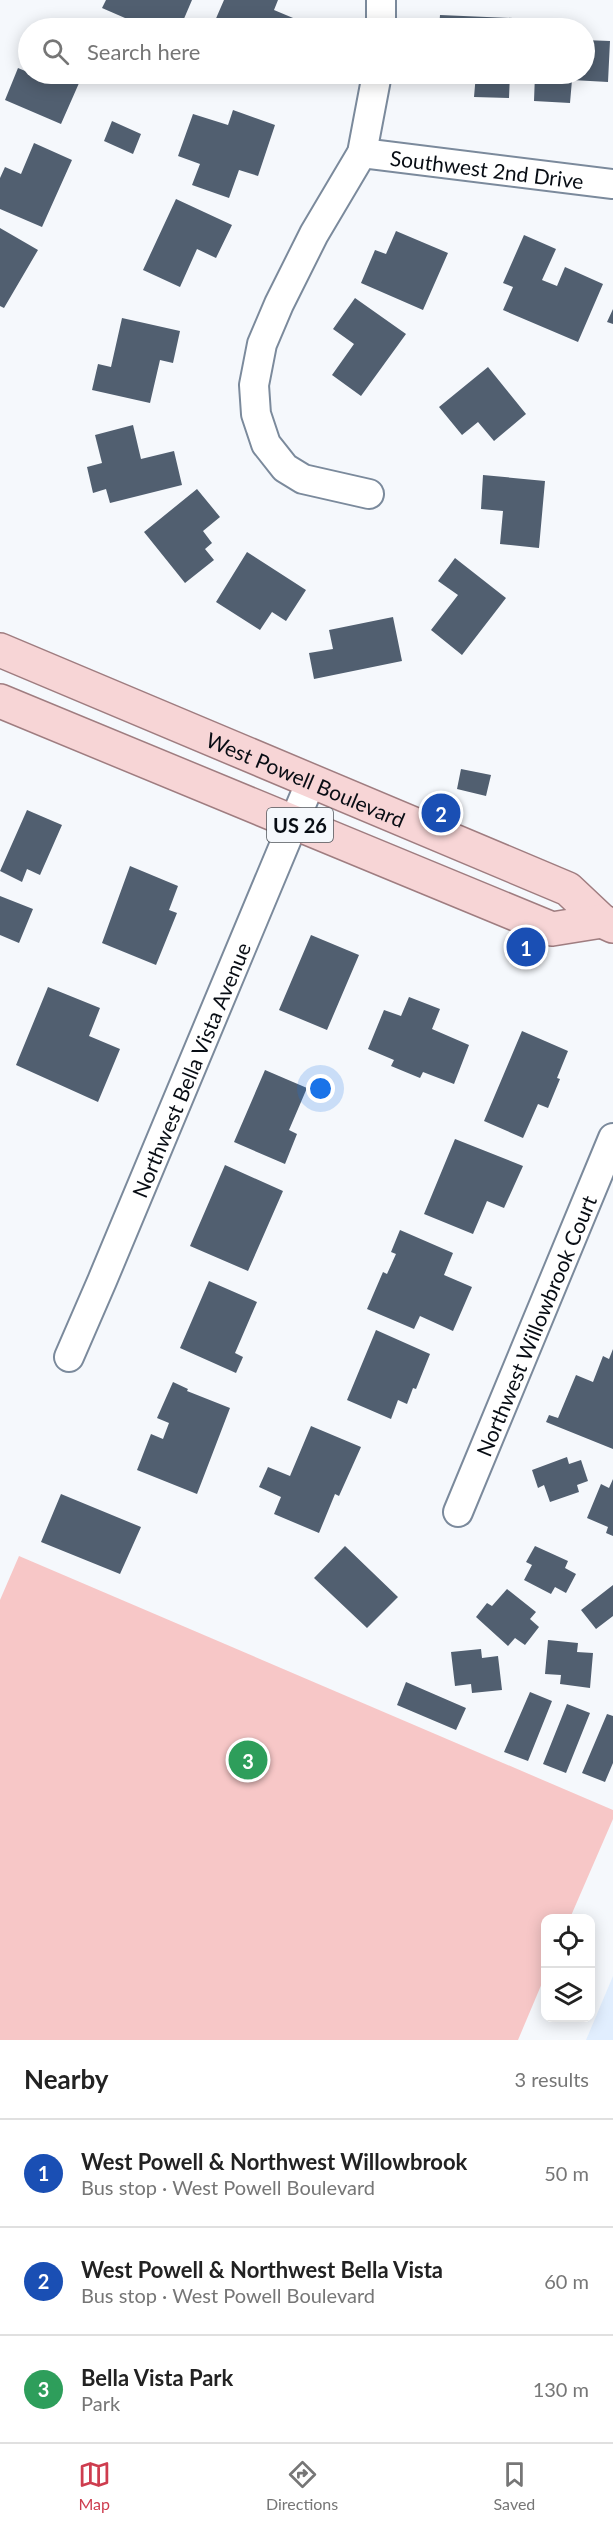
<!DOCTYPE html>
<meta charset="utf-8">
<style>
body{margin:0;font-family:Lato,sans-serif;background:#f6f6f6;color:#222}
.controls{position:absolute;right:18px;bottom:18px;display:grid;overflow:hidden;border-radius:12px;box-shadow:0 3px 15px #0003}
.controls button{width:54px;height:54px;display:grid;place-items:center;padding:0;border:0;border-bottom:2px solid #e0e0e0;background:#fff;color:#222;font:30px sans-serif}
.you{position:absolute;left:321px;top:1089px;width:21px;height:21px;margin:-15px;border:4px solid #fff;border-radius:50%;background:#1a73e8;box-shadow:0 0 0 9px #1a73e833}
.badge{display:grid;place-items:center;width:39px;height:39px;border-radius:50%;background:#ce3d4f;color:#fff;font-size:20px;font-weight:700}
.pin{position:absolute;translate:-50% -50%;border:3px solid #fff;box-shadow:0 2px 6px #0006}
.list{margin:0;padding:0;list-style:none}
h2{display:flex;justify-content:space-between;align-items:center;height:78px;margin:0;padding:0 24px;font-size:26px}
h2 small{font-size:20px;font-weight:400;color:#767676}
.list li{display:grid;grid-template-columns:39px 1fr auto;gap:18px;align-items:center;box-sizing:border-box;height:108px;padding:0 24px;border-top:2px solid #e0e0e0}
.list b{display:block;font-size:22px;white-space:nowrap}
.list p{margin:0;font-size:20px;white-space:nowrap;color:#767676}
.list em{font-size:20px;font-style:normal;color:#767676}
.icon{flex:none;width:33px;height:33px;fill:none;stroke:currentColor;stroke-width:2;stroke-linecap:round;stroke-linejoin:round}
.map{position:relative;flex:none;width:613px;height:2040px;overflow:hidden}
.search{position:absolute;background:#fff;box-shadow:0 3px 15px #0003;left:18px;right:18px;top:18px;height:66px;display:flex;align-items:center;gap:15px;box-sizing:border-box;padding:0 21px;border-radius:33px;color:#767676;font-size:22px}
.sheet{height:402px;background:#fff}
nav{display:flex;justify-content:space-around;align-items:center;box-sizing:border-box;height:84px;border-top:2px solid #e0e0e0;background:#fff;font-size:16px;color:#767676}
nav a{display:grid;justify-items:center;gap:3px}
nav .on{color:#ce3d4f}
.map>svg:first-child{display:block}
.built{fill:#e1eefe}
.green{fill:#f7c7c7}
.building{fill:#515f70}
.lines{fill:none;stroke-linecap:round;stroke-linejoin:round}
.street-casing{stroke:#7b8a9c;stroke-width:32}
.primary-casing{stroke:#9f7d80;stroke-width:36}
.street{stroke:#fff;stroke-width:28}
.primary{stroke:#f7d5d6;stroke-width:33}
.labels{text-anchor:middle;dominant-baseline:central;stroke-width:6;stroke-linejoin:round;paint-order:stroke}
.shield{fill:#f5f8fc;stroke:#4f545a;stroke-width:1.5}
.shield-label{font-size:20px;font-weight:bold;fill:#080d14}
.street-label{font-size:21px;fill:#080d14;stroke:#f5f8fc}
</style>
<div class="map">
<svg width="613" height="2040" viewBox="0 0 613 2040">
<rect width="100%" height="100%" fill="#f5f8fc"/>
<!-- built -->
<path class="built" d="M613,1976V2040H586Z"/>
<!-- green -->
<path class="green" d="M19,1556L613,1810V1819L570,1918H546L545,1976L518,2040H0V1600Z"/>
<!-- building -->
<path class="building" d="M106,0H192L180,28H148L102,8Z
M224,0H278L274,10L305,23L302,28H227L214,23Z
M440,15L513,18L512,28H439Z
M584,40L610,41L608,82L572,80L570,103L534,101L535,74H584Z
M18,68L35,75L83,74L61,124L5,100Z
M437,74H460L459,84L437,83Z
M476,74H510L509,98L474,97Z
M233,110L275,125L258,176L239,170L229,198L192,185L200,164L178,156L193,114L228,125Z
M112,121L141,134L133,154L104,141Z
M34,143L72,160L42,227L0,209V178L5,167L21,174Z
M176,199L232,225L216,258L197,249L180,287L143,270Z
M0,228L38,250L4,308L0,306Z
M396,231L448,253L423,310L361,283L375,250L386,254Z
M524,235L556,249L542,280L557,286L565,267L603,284L578,342L503,310L513,287L503,283Z
M355,298L406,334L361,396L332,375L354,344L333,329Z
M613,309V324L607,322Z
M122,318L180,331L173,363L160,360L150,403L92,390L98,364L111,367Z
M488,367L526,414L494,441L478,422L462,435L439,407Z
M133,425L141,459L174,451L182,485L110,503L106,489L93,493L87,467L102,463L95,435Z
M483,475L545,481L539,548L500,544L503,511L481,509Z
M197,489L220,517L203,531L212,543L205,549L214,560L185,583L144,532Z
M247,552L306,590L286,621L272,612L260,630L216,602Z
M455,558L506,598L462,655L431,630L458,595L438,581Z
M393,617L402,661L314,679L309,653L333,649L329,630Z
M461,769L491,775L486,796L457,789Z
M27,810L62,825L40,875L27,869L22,882L0,871Z
M130,866L178,886L169,910L177,913L156,965L102,943Z
M0,896L33,909L19,943L0,935Z
M311,935L359,955L327,1030L279,1010Z
M48,987L100,1008L89,1036L120,1049L98,1102L16,1065Z
M409,997L440,1009L432,1029L469,1045L454,1084L423,1072L420,1078L391,1066L394,1060L368,1049L384,1010L401,1016Z
M522,1031L568,1051L557,1078L560,1079L548,1108L538,1104L523,1138L484,1121Z
M265,1070L307,1088L289,1130L297,1134L285,1164L234,1142Z
M455,1139L523,1166L504,1208L487,1201L473,1234L424,1214Z
M225,1165L283,1191L248,1271L190,1246Z
M400,1230L453,1253L444,1275L472,1287L453,1331L420,1316L414,1329L367,1309L383,1272L387,1274L396,1254L391,1252Z
M209,1281L257,1302L235,1353L243,1357L236,1373L180,1348Z
M376,1330L430,1354L416,1389L413,1388L407,1404L398,1400L391,1419L347,1400Z
M613,1349V1449L546,1422L549,1415L558,1418L576,1375L593,1382L603,1356L609,1359Z
M173,1382L188,1389L187,1391L230,1408L197,1494L137,1470L151,1434L163,1439L169,1423L157,1418Z
M311,1426L361,1447L339,1496L335,1494L319,1533L274,1514L281,1497L259,1487L268,1467L290,1476Z
M567,1457L569,1464L581,1460L588,1481L577,1485L579,1492L550,1502L544,1485L538,1488L532,1470Z
M613,1479V1536L606,1533L608,1527L587,1518L601,1484L609,1488Z
M61,1494L141,1527L120,1574L41,1542Z
M345,1546L398,1597L367,1628L314,1578Z
M535,1546L568,1561L565,1568L576,1574L566,1593L555,1587L551,1594L524,1580L532,1565L526,1562Z
M613,1585V1616L596,1629L581,1610Z
M507,1589L536,1612L530,1619L539,1627L525,1645L515,1638L508,1646L476,1617L487,1603L492,1606Z
M548,1640L578,1643L577,1652L593,1653L590,1688L560,1684L561,1675L545,1674Z
M481,1649L482,1658L498,1656L502,1690L472,1693L471,1684L455,1686L451,1652Z
M406,1682L466,1708L456,1730L397,1705Z
M530,1692L552,1701L528,1761L504,1752Z
M567,1704L590,1713L566,1773L543,1764Z
M607,1714L613,1716V1763L605,1782L582,1773Z"/>
<g class="lines">
<defs>
<g id="street">
<path d="M381,28V0"/>
<path id="s1" d="M362,153L613,184"/>
<path d="M369,494L303,479L285,468L266,444L256,414L254,385L262,344L279,304L314,234L362,153L377,74"/>
<path id="s2" d="M69,1357L102,1281L311,781"/>
<path id="s3" d="M458,1512L613,1138"/>
</g>
<g id="primary">
<path id="s4" d="M0,650L568,889L602,921L613,926"/>
<path d="M0,701L552,929L602,921"/>
</g>
</defs>
<!-- street casing -->
<use href="#street" class="street-casing"/>
<!-- primary casing -->
<use href="#primary" class="primary-casing"/>
<!-- street -->
<use href="#street" class="street"/>
<!-- primary -->
<use href="#primary" class="primary"/>
</g>
<g class="labels">
<!-- shield labels -->
<rect class="shield" x="267" y="808" width="66" height="34" rx="4.5"/>
<g class="shield-label">
<text x="300" y="825">US 26</text>
</g>
<!-- street labels -->
<g class="street-label">
<text stroke="none"><textPath href="#s1" startOffset="126">Southwest 2nd Drive</textPath></text>
<text stroke="none"><textPath href="#s4" startOffset="332">West Powell Boulevard</textPath></text>
<text stroke="none"><textPath href="#s2" startOffset="312">Northwest Bella Vista Avenue</textPath></text>
<text stroke="none"><textPath href="#s3" startOffset="202">Northwest Willowbrook Court</textPath></text>
</g>
</g>
</svg>
<div class="controls">
<button><svg class="icon" aria-label="locate" viewBox="0 0 24 24"><circle cx="12" cy="12" r="6"/><path d="M12 2v4M12 18v4M2 12h4M18 12h4"/></svg></button>
<button><svg class="icon" aria-label="layers" viewBox="0 0 24 24"><path d="M12 4l9 5-9 5-9-5zM3 14l9 5 9-5"/></svg></button>
</div>
<div class="you"></div>
<div class="pin badge" style="left:526px;top:947px;background:#1a4fb4">1</div>
<div class="pin badge" style="left:441px;top:813px;background:#1a4fb4">2</div>
<div class="pin badge" style="left:248px;top:1760px;background:#2e9e5b">3</div>
<div class="search"><svg class="icon" aria-label="search" viewBox="0 0 24 24"><circle cx="10" cy="10" r="6"/><path d="M15 15l6 6"/></svg>Search here</div>
</div>
<section class="sheet">
<h2>Nearby<small>3 results</small></h2>
<ul class="list">
<li><span class="badge" style="background:#1a4fb4">1</span><div><b>West Powell &amp; Northwest Willowbrook</b><p>Bus stop · West Powell Boulevard</p></div><em>50 m</em></li>
<li><span class="badge" style="background:#1a4fb4">2</span><div><b>West Powell &amp; Northwest Bella Vista</b><p>Bus stop · West Powell Boulevard</p></div><em>60 m</em></li>
<li><span class="badge" style="background:#2e9e5b">3</span><div><b>Bella Vista Park</b><p>Park</p></div><em>130 m</em></li>
</ul>
</section>
<nav>
<a class="on"><svg class="icon" aria-label="map" viewBox="0 0 24 24"><path d="M3 6l6-2 6 2 6-2v14l-6 2-6-2-6 2zM9 4v14M15 6v14"/></svg>Map</a>
<a><svg class="icon" aria-label="directions" viewBox="0 0 24 24"><path d="M12 3l9 9-9 9-9-9zM9 14v-3h6M13 9l2 2-2 2"/></svg>Directions</a>
<a><svg class="icon" aria-label="saved" viewBox="0 0 24 24"><path d="M7 4h10v16l-5-4-5 4z"/></svg>Saved</a>
</nav>
